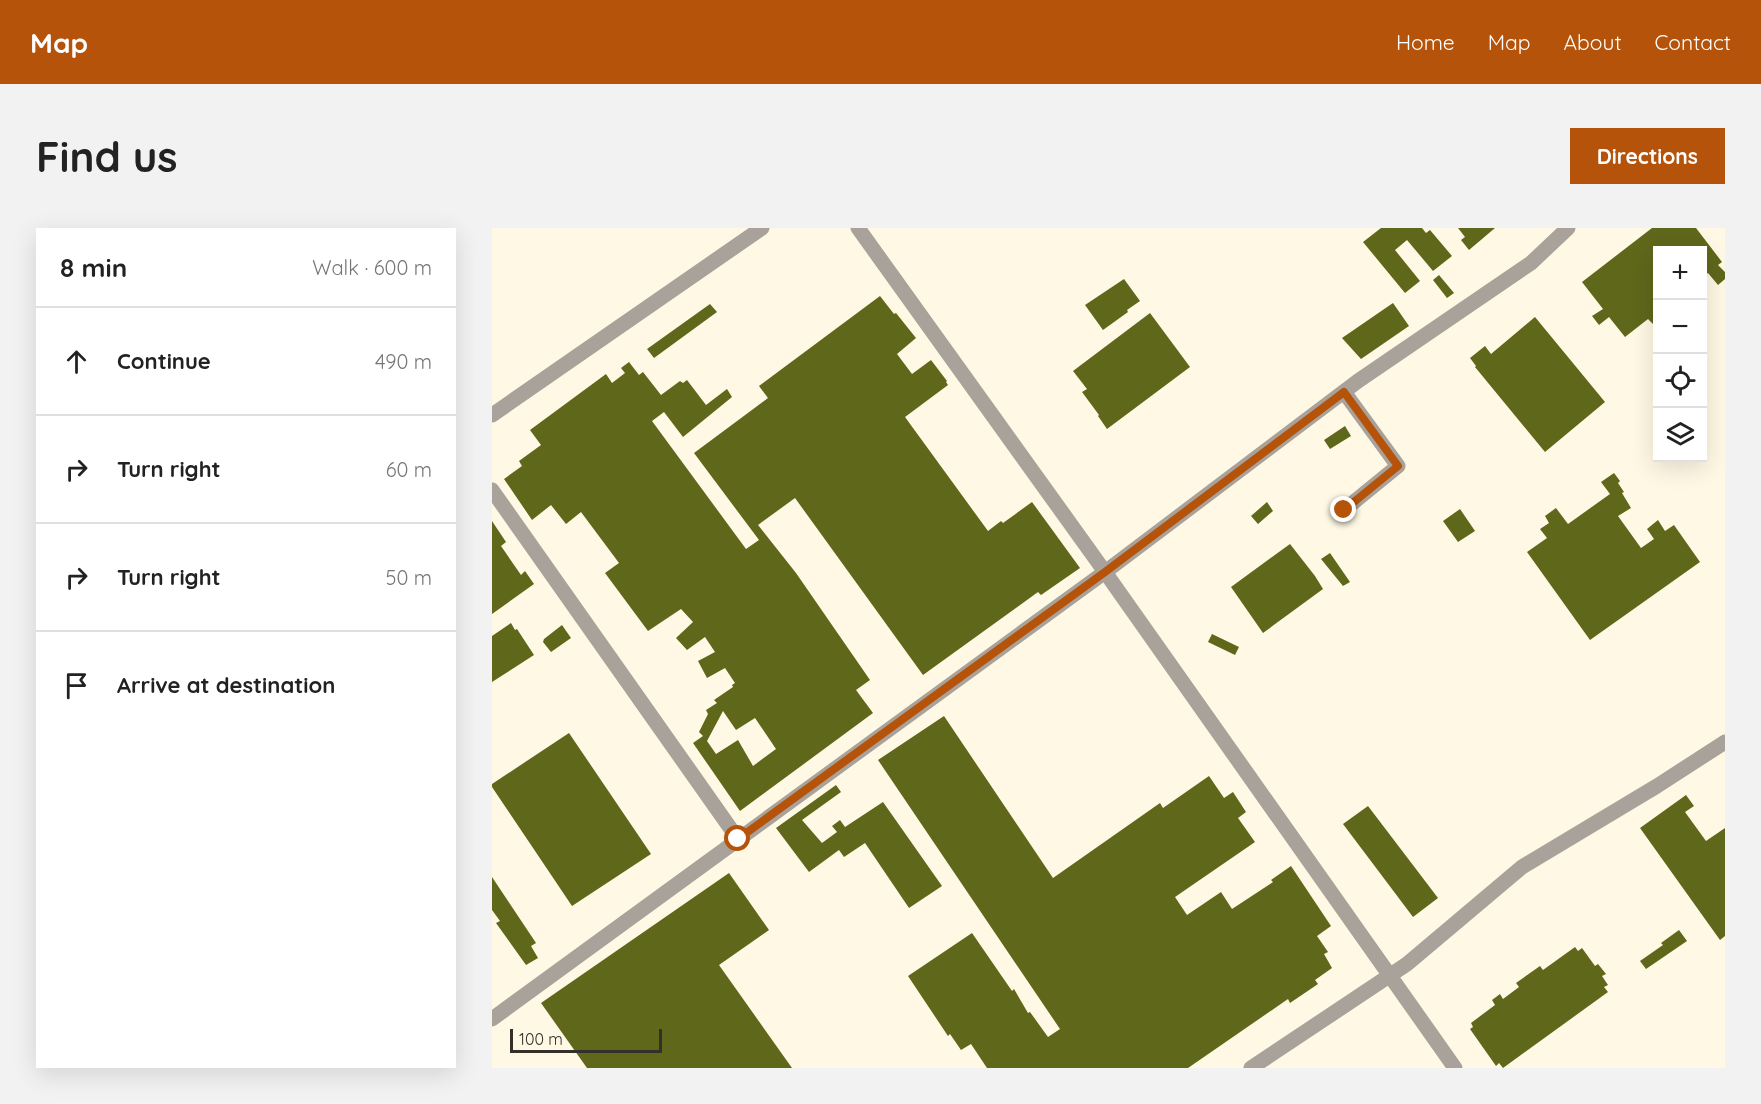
<!DOCTYPE html>
<meta charset="utf-8">
<style>
body{margin:0;font-family:Quicksand,sans-serif;background:#f2f2f2;color:#222}
.controls{position:absolute;right:18px;top:18px;display:grid;overflow:hidden;border-radius:0px;box-shadow:0 6px 24px #0002}
.controls button{width:54px;height:54px;display:grid;place-items:center;padding:0;border:0;border-bottom:2px solid #e0e0e0;background:#fff;color:#222;font:30px sans-serif}
.scale{position:absolute;left:18px;bottom:15px;width:152px;box-sizing:border-box;padding-left:6px;border:3px solid #333029;border-top:0;font-size:16px;line-height:21px;white-space:nowrap;color:#333029;-webkit-text-stroke:4px #fff8e4;paint-order:stroke}
.stop{position:absolute;width:18px;height:18px;margin:-14px;border:4px solid #b45309;border-radius:50%;background:#fff}
.stop.end{background:#b45309;border-color:#fff;box-shadow:0 2px 6px #0008}
.list{margin:0;padding:0;list-style:none}
h2{display:flex;justify-content:space-between;align-items:center;height:78px;margin:0;padding:0 24px;font-size:26px}
h2 small{font-size:20px;font-weight:400;color:#767676}
.list li{display:grid;grid-template-columns:39px 1fr auto;gap:18px;align-items:center;box-sizing:border-box;height:108px;padding:0 24px;border-top:2px solid #e0e0e0}
.list b{display:block;font-size:22px;white-space:nowrap}
.list em{font-size:20px;font-style:normal;color:#767676}
.icon{flex:none;width:33px;height:33px;fill:none;stroke:currentColor;stroke-width:2;stroke-linecap:round;stroke-linejoin:round}
.map{position:relative;flex:none;width:1233px;height:840px;overflow:hidden;border-radius:0px}
header{display:flex;align-items:center;gap:36px;box-sizing:border-box;height:84px;padding:0 30px;background:#b45309;color:#fff}
header strong{font-size:28px}
nav{display:flex;gap:33px;margin-inline-start:auto;font-size:21px}
.intro{display:flex;align-items:center;justify-content:space-between;box-sizing:border-box;height:144px;padding:0 36px}
h1{margin:0;font-size:42px}
.button{padding:15px 27px;border-radius:0px;background:#b45309;color:#fff;font-size:21px;font-weight:700}
main{display:flex;gap:36px;padding:0 36px}
aside{flex:1;background:#fff;border-radius:0px;box-shadow:0 6px 24px #0002}
.map>svg:first-child{display:block}
.building{fill:#5f671b;fill-rule:evenodd}
.lines{fill:none;stroke-linecap:round;stroke-linejoin:round}
.minor{stroke:#a8a29b;stroke-width:15}
.route{stroke:#b45309;stroke-width:8}
</style>
<header>
<strong>Map</strong>
<nav><a>Home</a><a>Map</a><a>About</a><a>Contact</a></nav>
</header>
<div class="intro"><h1>Find us</h1><a class="button">Directions</a></div>
<main>
<aside>
<h2>8 min<small>Walk · 600 m</small></h2>
<ul class="list">
<li><svg class="icon" aria-label="ahead" viewBox="0 0 24 24"><path d="M12 20V5M6 11l6-6 6 6"/></svg><div><b>Continue</b></div><em>490 m</em></li>
<li><svg class="icon" aria-label="right" viewBox="0 0 24 24"><path d="M7 20v-9h11M14 6l5 5-5 5"/></svg><div><b>Turn right</b></div><em>60 m</em></li>
<li><svg class="icon" aria-label="right" viewBox="0 0 24 24"><path d="M7 20v-9h11M14 6l5 5-5 5"/></svg><div><b>Turn right</b></div><em>50 m</em></li>
<li><svg class="icon" aria-label="arrive" viewBox="0 0 24 24"><path d="M6 21V4h12l-3 4 3 4H6"/></svg><div><b>Arrive at destination</b></div></li>
</ul>
</aside>
<div class="map">
<svg width="1233" height="840" viewBox="0 0 1233 840">
<rect width="100%" height="100%" fill="#fff8e4"/>
<!-- building -->
<path class="building" d="M889,0H930L934,5L938,2L960,28L941,43L915,12L903,22L928,53L913,65L871,14Z
M966,0H1003L977,22L969,12L973,9Z
M1160,0H1204L1230,34L1226,37L1233,44V51L1226,57L1216,45L1210,49V22H1166V101L1156,91L1133,109L1117,89L1107,97L1100,88L1111,81L1090,54Z
M947,47L962,65L955,70L941,52Z
M632,51L648,73L635,82L636,84L611,102L593,77Z
M388,68L402,86L404,85L424,110L405,126L420,146L439,132L455,153L454,154L456,157L413,189L496,303L509,293L511,295L540,274L588,340L549,367L546,364L431,447L303,270L266,297L304,345L378,452L364,462L381,485L248,583L201,515L211,508L207,504L216,486L214,482L225,475L222,472L241,459L240,457L243,455L233,440L215,450L206,433L223,424L213,409L195,422L184,410L201,394L189,381L156,403L113,345L127,335L89,284L74,296L59,277L40,292L12,251L30,238L27,233L49,217L38,202L114,146L120,155L133,145L129,140L137,134L147,147L151,144L169,167L188,153L191,155L195,152L214,177L235,161L240,169L191,209L172,184L160,193L254,321L267,312L202,225L276,170L267,158ZM231,483L244,502L263,490L284,521L261,538L246,512L224,526L215,513Z
M901,75L917,98L869,131L850,110Z
M218,76L225,84L162,130L155,121Z
M658,85L698,139L615,201L606,188L607,187L590,164L595,161L581,143Z
M1043,89L1113,174L1053,224L983,139L984,138L978,130L993,118L999,126Z
M853,198L859,208L838,221L832,212Z
M1122,245L1128,253L1126,255L1132,264L1130,265L1139,280L1126,288L1149,320L1162,311L1155,301L1166,292L1173,303L1182,297L1208,334L1098,412L1035,324L1055,310L1048,301L1057,295L1053,288L1064,280L1076,296L1118,266L1109,254Z
M775,274L781,283L766,296L759,288Z
M968,281L983,303L966,314L951,293Z
M0,293L14,314L9,318L29,347L33,343L42,356L0,386Z
M798,316L823,348L831,361L771,405L739,359Z
M838,325L858,354L851,358L829,331Z
M19,395L23,402L25,401L42,427L0,454V408Z
M70,397L79,410L59,424L51,414L52,411Z
M720,406L747,419L743,427L716,414Z
M452,488L561,650L668,575L671,580L717,548L732,570L741,564L754,584L746,590L763,614L683,669L695,687L729,664L740,681L781,654L779,652L799,638L839,698L825,708L836,724L832,726L840,740L823,752L826,756L798,775L796,771L696,840H495L479,816L469,822L458,806L456,808L416,748L480,705L520,763L522,761L536,785L538,784L556,809L568,801L386,532Z
M77,505L159,626L80,678L0,559V556Z
M344,557L349,564L310,592L330,615L345,604L340,598L348,592L353,599L391,574L450,658L417,680L373,615L352,629L347,622L317,644L284,600Z
M1194,567L1202,578L1193,584L1214,613L1233,600V708L1228,712L1148,600Z
M876,578L946,670L921,689L851,596Z
M237,645L277,702L227,737L300,840H95L49,775Z
M0,649L44,715L39,718L46,730L34,737L4,695L8,693L0,682Z
M1187,702L1195,713L1154,741L1148,733L1171,717L1169,715Z
M1083,719L1086,723L1090,720L1103,738L1106,736L1114,746L1110,748L1116,757L1112,759L1116,764L1011,840L1007,835L1004,838L978,801L981,799L979,795L1003,777L1000,772L1008,766L1011,771L1027,759L1024,755L1048,738L1051,742Z"/>
<g class="lines">
<!-- minor -->
<path class="minor" d="M366,0L613,344L963,840
M0,187L270,0
M0,262L246,611
M852,282L906,238L852,164
M0,791L613,344L866,153L1039,35L1076,0
M759,840L915,736L1030,639L1165,558L1233,514"/>
</g>
<g class="lines">
<!-- route -->
<path class="route" d="M246,611L613,344L852,164L906,238L852,282"/>
</g>
</svg>
<div class="controls">
<button>+</button>
<button>−</button>
<button><svg class="icon" aria-label="locate" viewBox="0 0 24 24"><circle cx="12" cy="12" r="6"/><path d="M12 2v4M12 18v4M2 12h4M18 12h4"/></svg></button>
<button><svg class="icon" aria-label="layers" viewBox="0 0 24 24"><path d="M12 4l9 5-9 5-9-5zM3 14l9 5 9-5"/></svg></button>
</div>
<div class="scale">100 m</div>
<div class="stop" style="left:246px;top:611px"></div>
<div class="stop end" style="left:852px;top:282px"></div>
</div>
</main>
